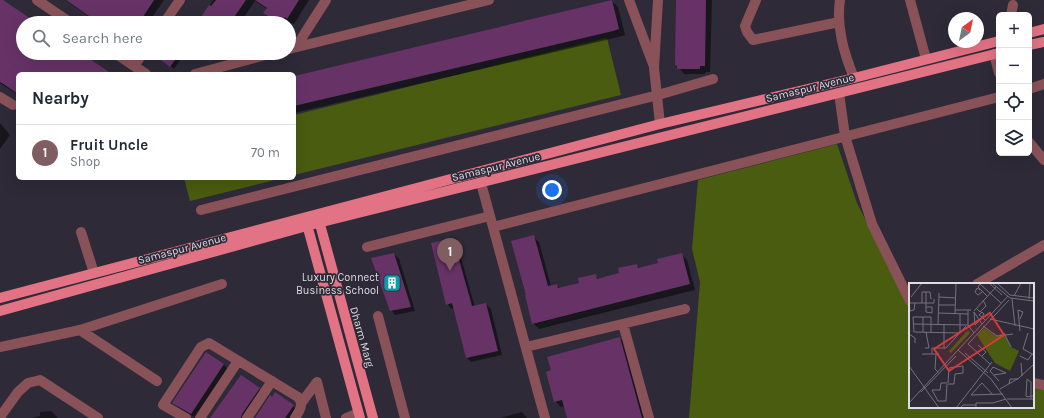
<!DOCTYPE html>
<meta charset="utf-8">
<style>
body{margin:0;font-family:Karla,sans-serif;background:#f2f2f3;color:#1f2937}
.controls{position:absolute;right:12px;top:12px;display:grid;overflow:hidden;border-radius:6px;box-shadow:0 4px 16px #0002}
.controls button{width:36px;height:36px;display:grid;place-items:center;padding:0;border:0;border-bottom:1px solid #e0e1e3;background:#fff;color:#1f2937;font:20px sans-serif}
.compass{position:absolute;left:948px;top:12px;width:36px;height:36px;border-radius:50%;background:#fff;box-shadow:0 4px 16px #0002;rotate:33deg}
.you{position:absolute;left:552px;top:190px;width:14px;height:14px;margin:-10px;border:3px solid #fff;border-radius:50%;background:#1a73e8;box-shadow:0 0 0 6px #1a73e833}
.badge{display:grid;place-items:center;width:26px;height:26px;border-radius:50%;background:#7f5d61;color:#fff;font-size:13px;font-weight:700}
.pin{position:absolute;translate:-50% -33px;filter:drop-shadow(0 1px 2px #0008)}
.pin::after{content:'';position:absolute;top:21px;width:14px;height:12px;background:inherit;clip-path:polygon(0 0,100% 0,50% 100%)}
.list{margin:0;padding:0;list-style:none}
h2{display:flex;justify-content:space-between;align-items:center;height:52px;margin:0;padding:0 16px;font-size:17px}
h2 small{font-size:13px;font-weight:400;color:#747a83}
.list li{display:grid;grid-template-columns:26px 1fr auto;gap:12px;align-items:center;box-sizing:border-box;height:56px;padding:0 16px;border-top:1px solid #e0e1e3}
.list b{display:block;font-size:15px;white-space:nowrap}
.list p{margin:0;font-size:13px;white-space:nowrap;color:#747a83}
.list em{font-size:13px;font-style:normal;color:#747a83}
.icon{flex:none;width:22px;height:22px;fill:none;stroke:currentColor;stroke-width:2;stroke-linecap:round;stroke-linejoin:round}
.map{position:relative;flex:none;width:1044px;height:418px;overflow:hidden}
.search{position:absolute;background:#fff;box-shadow:0 4px 16px #0002;left:16px;top:16px;width:280px;height:44px;display:flex;align-items:center;gap:10px;box-sizing:border-box;padding:0 14px;border-radius:22px;color:#747a83;font-size:15px}
.panel{position:absolute;background:#fff;box-shadow:0 4px 16px #0002;left:16px;top:72px;width:280px;height:108px;border-radius:6px}
.map>svg:first-child{display:block}
.green{fill:#495c0f}
.shadow{fill:#0007}
.building{fill:#673367}
.lines{fill:none;stroke-linecap:round;stroke-linejoin:round}
.minor{stroke:#895259;stroke-width:10}
.major{stroke:#e27384;stroke-width:10}
.labels{text-anchor:middle;dominant-baseline:central;stroke-width:3.5;stroke-linejoin:round;paint-order:stroke}
.street-label{font-size:11px;fill:#dedce5;stroke:#2e2a38}
.poi-label{font-size:11px;fill:#dedce5;stroke:#2e2a38;text-anchor:end}
.inset-road{fill:none;stroke:#74717d;stroke-width:1}
.view{fill:#d73a3b;fill-opacity:0.15;stroke:#d73a3b;stroke-width:2}
.inset-edge{fill:none;stroke:#dedce5;stroke-width:2}
</style>
<div class="map">
<svg width="1044" height="418" viewBox="0 0 1044 418">
<rect width="100%" height="100%" fill="#2e2a38"/>
<!-- green -->
<path class="green" d="M607,38L621,95L294,175V115Z
M837,144L857,203L910,309V407H1033V388L1044,390V418H689L700,282L692,249L698,180Z
M184,178H283L190,201Z"/>
<!-- shadow -->
<path class="shadow" d="M0,0L35,23H23V53H79L110,74H18V95L0,83Z
M65,0H164L148,23H98Z
M213,0H309L294,24L291,23L289,25V23H277L270,19L264,13L267,9L255,1L240,23H198Z
M677,0H712L710,72H705V74H684L676,64Z
M612,1L618,7L625,35L619,37L294,113V76Z
M164,53H185L174,69L164,61Z
M0,123L10,135L0,149Z
M533,236L539,242L551,286L556,285L560,288L580,283L595,275L599,279L620,274L636,265L640,268L659,264L681,254L687,260L695,290L539,329L533,323Z
M453,239L457,244L475,307L486,304L491,309L502,355L471,362L467,358L454,308L452,309L447,304Z
M394,254L399,259L415,311L395,315L391,310Z
M620,338L626,344L646,418H568L565,406L561,407L555,401Z
M223,364L228,369L196,418L178,407L174,403Z
M259,389L263,393L247,418H214Z
M293,406L297,411L292,418H256Z
M51,411L58,418H32L40,416V412Z
M522,412L527,418H500Z"/>
<!-- building -->
<path class="building" d="M0,0H3L37,23H23V53H81L112,74H18V94L5,85L0,82Z
M66,0H154L139,23H99Z
M216,0H246L230,23H197L209,5L211,6Z
M255,0H299L287,19L285,17L281,23H278L263,13L267,8Z
M612,0L619,29L613,31L294,106V76Z
M676,0H706L705,66H700V69H677V65H675Z
M152,53H180L170,67Z
M534,235L548,286L557,284L558,288L579,283L578,278L596,274L597,279L619,273L618,268L637,264L638,268L658,263L657,259L682,253L690,284L532,324L525,295H526L511,241Z
M453,238L472,306L486,303L498,351L466,358L452,303L446,305L431,243Z
M394,253L411,307L390,311L371,258Z
M620,337L642,418H567L562,400L554,402L546,372L551,370L547,357Z
M206,352L224,364L191,414L172,403Z
M241,375L260,388L242,414L241,418H210Z
M275,392L294,405L285,418H255L270,395L272,397Z"/>
<g class="lines">
<!-- minor -->
<path class="minor" d="M37,0L71,23
M629,0L653,64
M658,0L654,68L660,124
M756,0L745,26L747,32L753,40L839,22
M840,0C836,27 844,53 854,78
M910,0L926,59
M1011,15L1013,5
M164,23L180,0
M296,47L326,0
M289,49L489,0
M115,53L146,74
M994,54L999,73
M134,66L143,53
M195,74L273,53
M1029,89L1044,84
M839,93L845,136L872,224L910,301
M0,97L13,105
M1029,142L1044,160
M481,183L545,418
M201,210L658,95L713,79
M493,227L999,97
M81,232L94,273
M367,247L490,216
M977,284L1044,245
M378,316L405,418
M623,324L649,418
M80,330L157,381
M0,347L80,330L222,284
M526,347L685,309
M1033,383L1044,385
M302,402L317,382L326,418
M0,417L18,392L28,383L40,380L98,418
M186,418L163,405L201,347L209,343L298,397C304,405 300,410 295,418
M200,418L238,361
M247,418L272,381
M346,418L358,413"/>
<!-- major -->
<path class="major" d="M1029,33L1044,29
M1029,45L1044,42
M318,217L373,418
M306,221L360,418
M0,298L660,124L854,78L999,41
M0,311L314,224L999,53"/>
</g>
<!-- icons -->
<defs>
<symbol id="building-square" viewBox="-11 -11 22 22"><rect x="-9" y="-9" width="18" height="18" rx="4" fill="#0f9aa8" stroke="#2e2a38"/><path d="M-4-6H4V6H1V3H-1V6H-4ZM-2.5-4.3h1.7v1.8h-1.7ZM.8-4.3h1.7v1.8H.8ZM-2.5-1h1.7V.8h-1.7ZM.8-1h1.7V.8H.8Z" fill="#fff"/></symbol>
</defs>
<g fill-rule="evenodd">
<use href="#building-square" x="382" y="273" width="20" height="20"/>
</g>
<g class="labels">
<!-- street labels -->
<g class="street-label">
<text transform="translate(810 88) rotate(-14)">Samaspur Avenue</text>
<text transform="translate(496 167) rotate(-14)">Samaspur Avenue</text>
<text transform="translate(182 249) rotate(-15)">Samaspur Avenue</text>
<text transform="translate(362 337) rotate(74)">Dharm Marg</text>
</g>
<!-- poi labels -->
<g class="poi-label">
<text x="379" y="277">Luxury Connect<tspan x="379" dy="13">Business School</tspan></text>
</g>
</g>
<!-- overview -->
<g transform="translate(909 283)">
<rect width="125" height="125" fill="#2e2a38"/>
<path d="M75,45L87,53L95,50L102,64L110,68L101,88L86,80L78,68L68,52ZM59,47L61,50L42,70L40,68Z" fill="#495c0f"/>
<path class="inset-road" d="M80,0L93,12M83,0L101,15L125,18M88,0L101,12L125,15M71,7L68,5L66,9L69,12L73,9M78,13L69,4L71,1L92,20M105,13L112,0M2,14L13,0M30,14L47,15M0,16L1,28L5,27L6,20M103,16L106,43M120,16L121,0M0,20H25V16M13,20V9H21L22,16M30,22H46M17,24H23V30L17,29V9M67,25L71,29L77,23L74,17M46,27H62M59,27V42L65,50M109,27L111,48M109,27L114,29L111,36M65,28L87,4M30,30L59,31M46,31L47,0M73,34L70,32L73,29L75,31L73,34L76,37M81,36L125,46M70,38L66,42L65,29L73,41M4,41L59,42M29,42L30,10M74,43L88,53L104,51M14,49V34M22,49V34H4L5,49L51,50M51,49V31M95,50L102,64M119,50L114,66L125,72M0,51L6,55V60M59,61L100,17M59,61L81,81M69,62L77,69L73,73M16,65H20L17,49M35,65V42M49,67L82,96L103,125M56,70L79,90M13,71H30M23,71V65H37L57,43M27,71L26,86L29,89M111,73L119,77L123,71M112,80L113,93M0,83L30,125M85,92L97,90L84,84L82,87L81,88L90,98M39,100L40,85L54,83V90L46,91L45,101H39M38,101L37,118H29L23,107H31L32,100H38M100,101L101,96H109M91,106L110,95L125,81M12,109L47,73M62,112L94,111M62,112L73,100L84,112M98,116H125M122,116V99L118,96L117,113L118,114L122,113H125M0,120L99,13M47,125L83,79M51,125L54,122H67M67,125V120H84L97,116"/>
<path class="view" d="M81,30L95,52L40,88L25,66Z"/>
<rect width="125" height="125" class="inset-edge"/>
</g>
</svg>
<div class="controls">
<button>+</button>
<button>−</button>
<button><svg class="icon" aria-label="locate" viewBox="0 0 24 24"><circle cx="12" cy="12" r="6"/><path d="M12 2v4M12 18v4M2 12h4M18 12h4"/></svg></button>
<button><svg class="icon" aria-label="layers" viewBox="0 0 24 24"><path d="M12 4l9 5-9 5-9-5zM3 14l9 5 9-5"/></svg></button>
</div>
<svg class="compass" viewBox="-18 -18 36 36"><path d="M0-13l5 13h-10z" fill="#e53935"/><path d="M0 13l5-13h-10z" fill="#747a83"/></svg>
<div class="you"></div>
<div class="pin badge" style="left:450px;top:271px">1</div>
<div class="search"><svg class="icon" aria-label="search" viewBox="0 0 24 24"><circle cx="10" cy="10" r="6"/><path d="M15 15l6 6"/></svg>Search here</div>
<section class="panel">
<h2>Nearby<small></small></h2>
<ul class="list">
<li><span class="badge">1</span><div><b>Fruit Uncle</b><p>Shop</p></div><em>70 m</em></li>
</ul>
</section>
</div>
